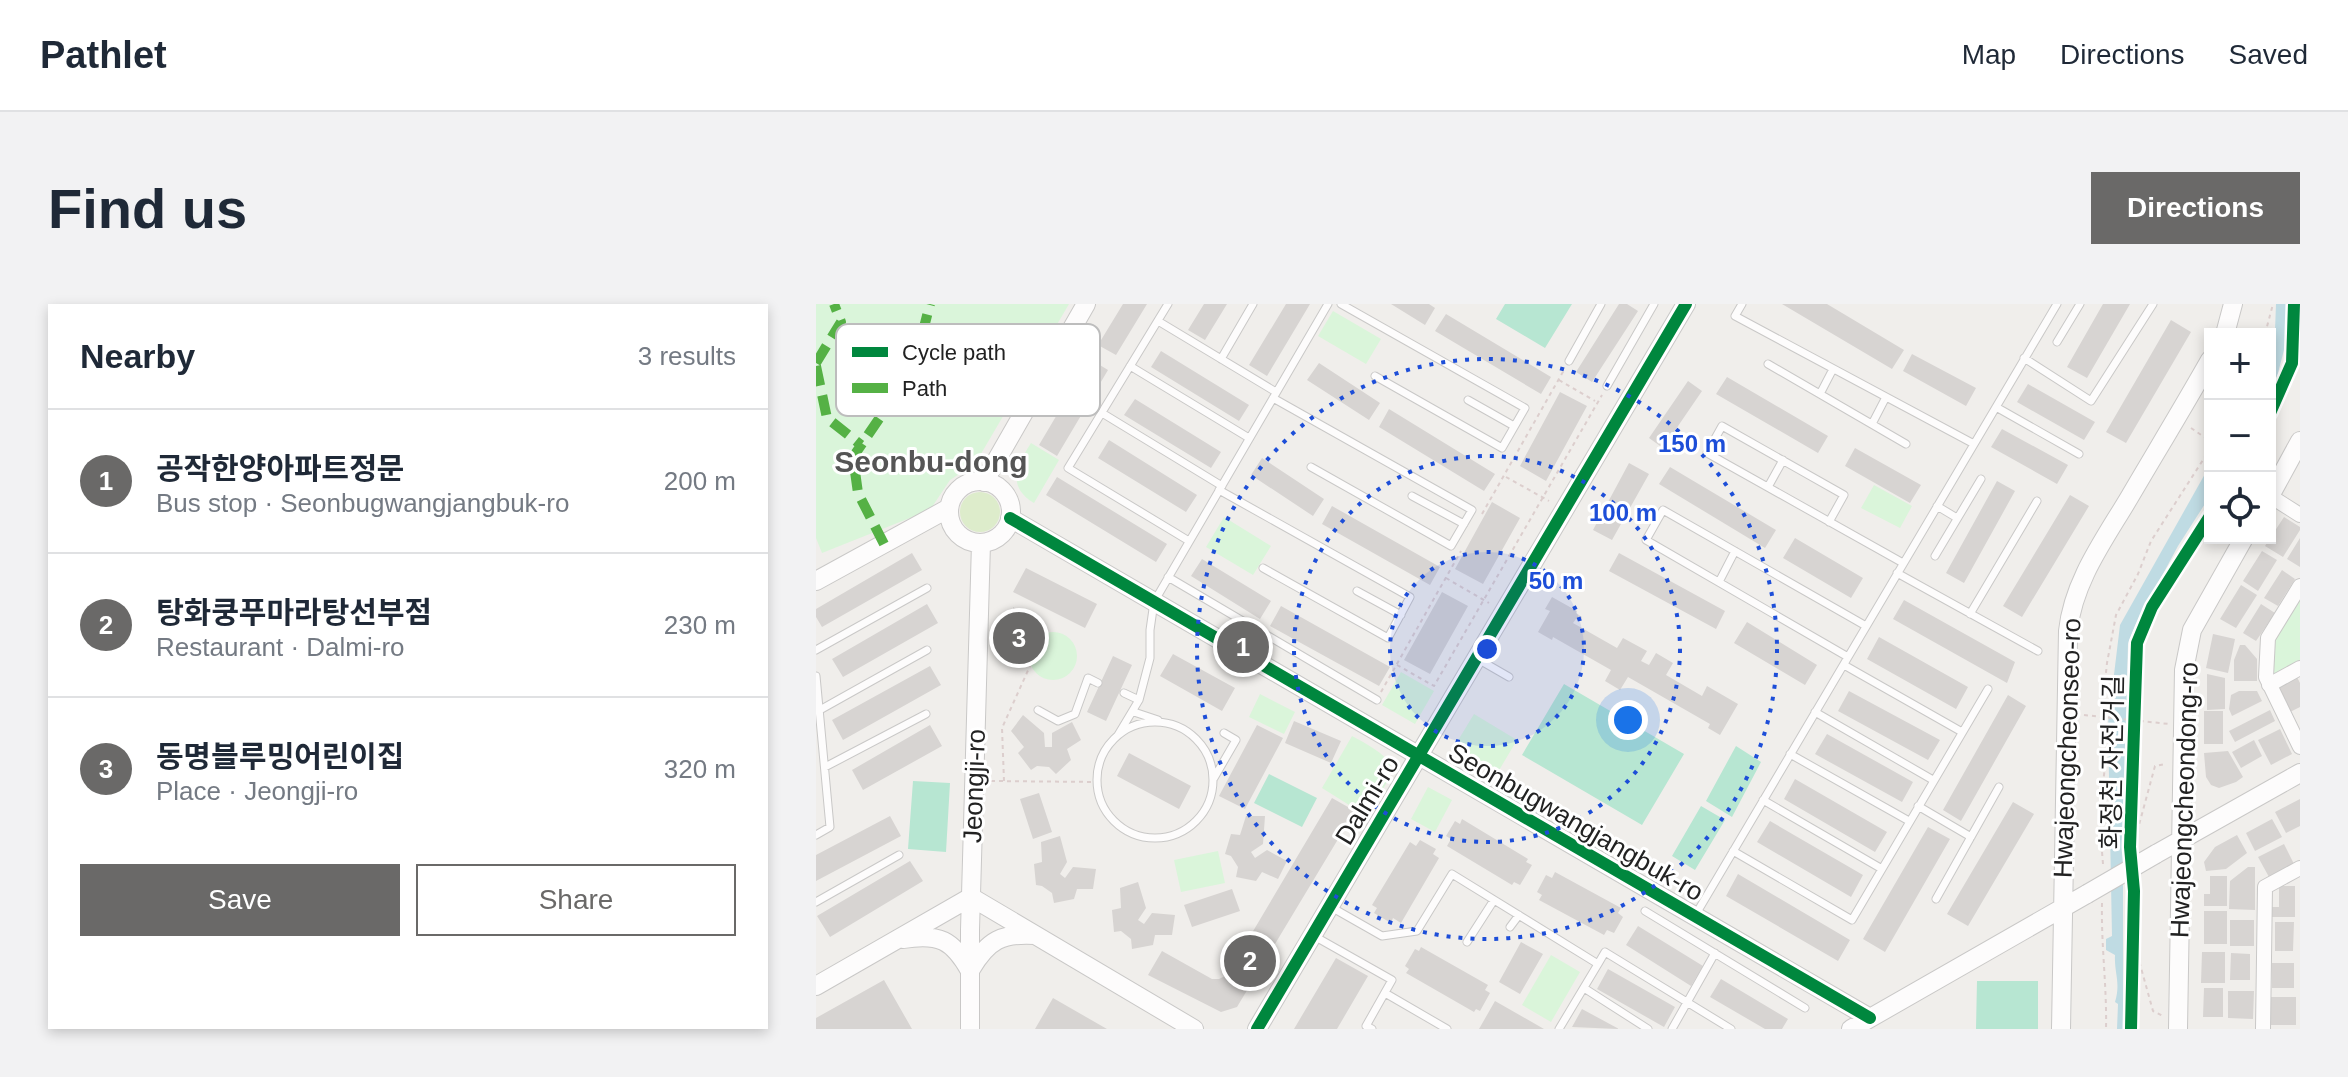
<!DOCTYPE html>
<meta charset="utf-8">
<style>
body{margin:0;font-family:Arial,"Noto Sans KR",sans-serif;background:#f2f2f3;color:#1f2937}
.controls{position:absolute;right:24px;top:24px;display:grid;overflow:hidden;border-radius:0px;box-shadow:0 4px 12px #0003}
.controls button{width:72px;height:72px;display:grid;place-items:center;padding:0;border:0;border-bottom:2px solid #e0e1e3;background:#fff;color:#1f2937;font:40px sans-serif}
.you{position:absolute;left:812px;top:416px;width:28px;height:28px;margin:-20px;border:6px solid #fff;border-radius:50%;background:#1a73e8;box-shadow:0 0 0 12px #1a73e833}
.badge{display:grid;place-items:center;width:52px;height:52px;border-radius:50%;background:#6a6968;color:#fff;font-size:26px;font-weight:700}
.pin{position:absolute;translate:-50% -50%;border:4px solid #fff;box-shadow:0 2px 8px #0006}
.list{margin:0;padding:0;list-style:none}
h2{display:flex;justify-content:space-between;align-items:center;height:104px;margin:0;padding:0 32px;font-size:34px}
h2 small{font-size:26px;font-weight:400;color:#747a83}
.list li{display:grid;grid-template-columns:52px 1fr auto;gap:24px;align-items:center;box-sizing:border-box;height:144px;padding:0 32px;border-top:2px solid #e0e1e3}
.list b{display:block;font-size:30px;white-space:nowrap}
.list p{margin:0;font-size:26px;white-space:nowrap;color:#747a83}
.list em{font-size:26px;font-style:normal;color:#747a83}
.actions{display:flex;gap:16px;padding:24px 32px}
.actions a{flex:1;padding:18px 0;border:2px solid #6a6968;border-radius:0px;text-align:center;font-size:28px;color:#6a6968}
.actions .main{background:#6a6968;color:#fff}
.icon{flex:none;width:44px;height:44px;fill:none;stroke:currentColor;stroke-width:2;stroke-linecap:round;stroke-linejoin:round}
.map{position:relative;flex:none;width:1484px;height:725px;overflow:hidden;border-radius:0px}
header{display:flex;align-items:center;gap:48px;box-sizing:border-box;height:112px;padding:0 40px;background:#fff;border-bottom:2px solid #e0e1e3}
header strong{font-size:38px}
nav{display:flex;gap:44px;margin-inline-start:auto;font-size:28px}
.intro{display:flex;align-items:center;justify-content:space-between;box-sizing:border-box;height:192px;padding:0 48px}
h1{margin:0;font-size:56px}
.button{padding:20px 36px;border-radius:0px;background:#6a6968;color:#fff;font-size:28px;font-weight:700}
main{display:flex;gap:48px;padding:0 48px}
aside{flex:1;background:#fff;border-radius:0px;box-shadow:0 4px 12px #0003}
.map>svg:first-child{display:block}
.grass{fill:#ddeccb}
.park{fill:#daf5da}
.pitch{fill:#b7e6d2}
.water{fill:#bfdbe3}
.building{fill:#d7d4d2}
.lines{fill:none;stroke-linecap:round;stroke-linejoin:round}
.service-casing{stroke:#c9c8c7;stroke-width:9}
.minor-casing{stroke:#c9c8c7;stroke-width:16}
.tertiary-casing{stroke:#c9c8c7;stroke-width:20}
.path{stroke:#dccecd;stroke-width:2;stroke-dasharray:4 4;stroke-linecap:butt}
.service{stroke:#fdfcfc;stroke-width:7}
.minor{stroke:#fdfcfc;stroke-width:14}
.tertiary{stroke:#fdfcfc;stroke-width:18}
.tertiary-bridge-casing{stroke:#c9c8c7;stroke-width:20;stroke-linecap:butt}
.tertiary-bridge{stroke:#fdfcfc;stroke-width:18}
.quiet{stroke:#55b145;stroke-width:10;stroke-dasharray:20 10;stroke-linecap:butt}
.cycleway-casing{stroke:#fff;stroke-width:17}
.cycleway{stroke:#00873e;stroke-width:12}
.ring{fill:none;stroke:#1d4ed8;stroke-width:4;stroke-dasharray:4 8}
.labels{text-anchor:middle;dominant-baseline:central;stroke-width:6;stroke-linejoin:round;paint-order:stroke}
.street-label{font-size:26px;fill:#222;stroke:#fff}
.quarter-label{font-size:30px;font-weight:bold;fill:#555;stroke:#fff}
.key{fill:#fff;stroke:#bdbdbd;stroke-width:2}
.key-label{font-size:22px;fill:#222}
.centre{fill:#1d4ed8;stroke:#fff;stroke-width:4}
.ring-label{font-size:24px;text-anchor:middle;font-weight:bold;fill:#1d4ed8;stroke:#fff;stroke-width:6;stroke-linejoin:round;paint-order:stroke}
</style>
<header>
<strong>Pathlet</strong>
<nav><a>Map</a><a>Directions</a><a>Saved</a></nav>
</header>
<div class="intro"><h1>Find us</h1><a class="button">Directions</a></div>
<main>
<aside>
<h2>Nearby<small>3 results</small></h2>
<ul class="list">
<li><span class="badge">1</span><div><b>공작한양아파트정문</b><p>Bus stop · Seonbugwangjangbuk-ro</p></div><em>200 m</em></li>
<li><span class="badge">2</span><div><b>탕화쿵푸마라탕선부점</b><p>Restaurant · Dalmi-ro</p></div><em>230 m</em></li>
<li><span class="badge">3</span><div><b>동명블루밍어린이집</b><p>Place · Jeongji-ro</p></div><em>320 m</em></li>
</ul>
<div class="actions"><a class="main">Save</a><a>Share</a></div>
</aside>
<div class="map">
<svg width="1484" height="725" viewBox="0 0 1484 725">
<rect width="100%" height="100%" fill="#f0eeeb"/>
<!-- grass -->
<path class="grass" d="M144 208a20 20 0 1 1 40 0a20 20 0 1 1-40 0Z"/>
<!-- park -->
<path class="park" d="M0,0H253L159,160L134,176L114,206L6,249L0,234Z
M517,7L565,35L550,60L502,32Z
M215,139L243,156L218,199C190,182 201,161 215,139Z
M1058,181L1096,202L1084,224L1045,204Z
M408,213L455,242L437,271L390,243Z
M1484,293V359L1454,377L1456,336Z
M213 352a24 24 0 1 1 48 0a24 24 0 1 1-48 0Z
M585,368L618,387L599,420L566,401Z
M444,390L479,408L468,430L433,413Z
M658,410L701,436L682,468L638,443Z
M536,432C590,461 581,465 549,511L506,484Z
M612,483L636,496L619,528L595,515Z
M402,547L409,579L365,588L358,556Z
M735,651L764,668L735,718L706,701Z"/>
<!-- pitch -->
<path class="pitch" d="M689,0H756L729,44L680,15Z
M748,380L868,450L826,521L706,451Z
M920,442L945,458L916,513L890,497Z
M453,470L501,494L486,523L438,499Z
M97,477L134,479L130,548L92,545Z
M885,502L909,516L879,566L856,552Z
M1161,677H1222V725H1160Z"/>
<!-- water -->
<path class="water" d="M1460,0H1473L1472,31L1454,99V51L1459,27Z
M1394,161V192L1362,242L1319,322L1312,340L1311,378L1314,422L1309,470L1307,540V725H1301L1302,700L1299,698C1305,679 1298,669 1299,651L1290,646V635L1296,632L1292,420L1304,321Z"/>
<!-- building -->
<path class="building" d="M307,0H331L300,51L282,41Z
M388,0H411L389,36L372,26Z
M470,0H494L451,72L433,61Z
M575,0H613L619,4L609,21Z
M803,0H811L822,7L776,78L760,68Z
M966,0H1011L1088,46L1076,65Z
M1287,0H1314L1271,74L1251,63Z
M630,10L735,73L725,90L619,27Z
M1355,16L1375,28L1310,139L1290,128Z
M345,47L433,101L423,117L335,63Z
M1096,50L1160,84L1150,102L1087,67Z
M274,55L292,66L241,152L223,141Z
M503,59L564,99L553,116L491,76Z
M911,73L1012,132L1002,149L900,90Z
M872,77L886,87L847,144L833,134Z
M1212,80L1279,118L1268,136L1201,98Z
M744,88L771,102L730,177L704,162Z
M319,95L405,148L395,164L308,111Z
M573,105L679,170L668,187L563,123Z
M1186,125L1252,161L1241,180L1175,143Z
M293,136L381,191L370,208L282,154Z
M1039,144L1105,181L1094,199L1029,162Z
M446,154L508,195L497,212L435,171Z
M813,159L833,170L796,236L777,226Z
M854,163L960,226L949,244L843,180Z
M241,173L351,240L340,258L230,191Z
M1181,177L1199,187L1148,279L1130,269Z
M1254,191L1273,202L1206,313L1187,302Z
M676,198L704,214L667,280L639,265Z
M516,202L624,263L614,281L506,220Z
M1468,213L1484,223V226L1467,253L1449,242Z
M979,234L1047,274L1035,294L967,254Z
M1484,234V263L1471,255Z
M1446,247L1461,256L1442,287L1427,277Z
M96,249L106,266L6,323L0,313V305Z
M803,249L909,307L900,325L793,267Z
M386,255L455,297L444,315L375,272Z
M210,264L281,300L269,324L197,288Z
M1466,266L1479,275L1462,302L1448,294Z
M1425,281L1441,291L1420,324L1404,315Z
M626,288L652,302L614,370L588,356Z
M736,293L761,307L760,309L766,313L764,317L760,315L757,319L801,344L807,334L831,347L825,357L833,361L840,349L857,359L850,371L886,392L891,382L922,400L904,431L892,424L894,420L812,373L804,386L789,377L795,366L737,333L736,336L722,328L734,307L729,305Z
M1088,296L1199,358L1191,379L1077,315Z
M111,300L122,319L27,373L16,355Z
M1445,300L1459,309L1440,337L1427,329Z
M465,302L574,363L563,382L454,322Z
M197,303L219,319L198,348Z
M931,318L1001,361L989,381L918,339Z
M1397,330L1419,335L1412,369L1390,364Z
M1063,333L1152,383L1140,405L1051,355Z
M1424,341H1429L1441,355V377H1418V356Z
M357,350L419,384L406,407L344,372Z
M297,352L316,361L290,417L271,408Z
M114,362L125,381L27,436L16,416Z
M1391,370L1409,374V405L1391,406Z
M1481,373L1484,379V403L1474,408L1462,383Z
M1033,387L1124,436L1112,456L1022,407Z
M1423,387H1441L1446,397L1416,412L1413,405L1415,391Z
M1192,391L1210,402L1145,517L1127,506Z
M1454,406L1459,417L1419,438L1413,427Z
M1388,407H1407V440H1388Z
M207,411L228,429L229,443H236V429L256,418L265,436L251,445L255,456L240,470L233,463L221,462L215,466L202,449L208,443L195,427Z
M478,417L525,437L515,459L469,439Z
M114,421L126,442L47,486L36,466Z
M441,421L467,434L429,505L403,492Z
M1464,425L1476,450L1455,461L1442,436Z
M1011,430L1097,478L1086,498L999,450Z
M1438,436L1446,452L1425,464L1416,448Z
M1412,447L1427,473L1420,478L1403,484L1395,481L1390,473L1388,449Z
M313,449L375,482L363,505L301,472Z
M979,475L1071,528L1059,548L968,495Z
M223,489L236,528L217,535L204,495Z
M516,494L539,507L421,703L405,708L332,671L346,647L396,675H403L411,671Z
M1484,495V522L1470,529L1459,508Z
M1197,498L1218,510L1152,622L1131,610Z
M74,512L85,532L0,577V551Z
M430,512H449L447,540L435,548L439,554L451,546L471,557L462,575L446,568L440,577L420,573L422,563L415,552L409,550L415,530L424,531Z
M646,515L712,555L710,558L716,561L704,581L698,578L696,581L631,542L635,535L630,532L639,517L644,520Z
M1456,515L1466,533L1439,547L1430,529Z
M954,517L1047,571L1035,593L941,538Z
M1112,523L1134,535L1069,648L1047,635Z
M1421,531L1431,549L1410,565L1390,567L1388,558L1399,543Z
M244,532L251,558L244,570L249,574L257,563L280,565L277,585H261L258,595L238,599L236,589L226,582L220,581L218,560L226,558L225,538Z
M604,536L620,545L617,550L623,554L585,619L577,614L575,619L558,609L561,604L556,601L594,538L600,542Z
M1468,540L1478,560L1453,573L1442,553Z
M94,557L107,577L14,633L1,612Z
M1432,563H1439V606L1413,605L1414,577Z
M739,568L805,604L802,609L807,613L798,629L791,626L788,631L723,596L726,591L721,588L730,571L736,574Z
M922,570L1034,636L1022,657L910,592Z
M1394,572H1411V602H1388V590H1394Z
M322,578L330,604L322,616L328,620L336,609L359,611L356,631H339L337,641L316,645L315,635L305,627L298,628L296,606L305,604L304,584Z
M1463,582H1479V613H1456V603H1463Z
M416,585L424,607L376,623L368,601Z
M1388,607H1411V640H1388Z
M1414,616H1438V642H1414Z
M1459,618H1478L1477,647H1459Z
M822,622L887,662L875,682L810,641Z
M705,638L727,650L704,690L683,678Z
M605,643L672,681L669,686L674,689L664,707L660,705L658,708L590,669L593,665L589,662L599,645L603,647Z
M1386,648H1409V679H1385Z
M1415,649L1434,650V676H1414Z
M520,654L552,672L521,725H478Z
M1456,659H1478V684H1456Z
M792,665L859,703L848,723L781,685Z
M905,675L972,715L966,725H949L894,693Z
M68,676L96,725H0V714Z
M1388,684H1407V713H1387Z
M1412,687H1438L1437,715L1412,714Z
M1455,693H1480V721H1455Z
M237,694L291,725H219Z
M679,697L728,725H663Z
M766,705L803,725L756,723Z"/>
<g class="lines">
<defs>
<path id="service" d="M352,0L252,164L373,237
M525,0L709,104L686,144L559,72
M926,0L919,12L1158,140
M342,17L460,88
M1241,38L1264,0
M1208,54L1275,97L1337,0
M405,55L437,0
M753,57L785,0
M952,60L1090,140
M314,62L433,134
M791,82L838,0
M1004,90L1017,65
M457,94L656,206L635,242L495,163
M652,96L698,122
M1180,103L1263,150
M286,109L406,182
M1056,120L1070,93
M952,183L967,156
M403,186L594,293L572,334L447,264
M596,192L648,220
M1121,202L1141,214
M1013,218L1028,191L906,122L891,149L1087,259
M1119,252L1165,175
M1081,269L1222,347
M352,273L561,396
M903,278L919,247
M541,287L585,311
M1154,310L1221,197
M0,346L111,284
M1032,353L830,236L847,206L1050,322
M660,354L693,373
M1028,361L1146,428
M0,372L14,523L0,531
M308,389L323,396
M222,406L242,417L259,410L272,374L282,379
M2,407L111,346
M318,408L342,416
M999,408L1117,476
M281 476a58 58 0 1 1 116 0a58 58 0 1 1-116 0Z
M302,431L323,396L334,354V326L338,298L512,0
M974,450L1093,517
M9,463L110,410
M398,474L420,436L408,429
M947,496L1066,565
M1102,502L1155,533
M917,547L1036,616L1172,385
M1120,595L1183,483
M0,598L83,551
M515,603L566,632L601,627L636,570L782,660L789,648L915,725
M829,607L989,704
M880,610L1241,0
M694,623L703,611
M498,632L576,676L550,722L556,725
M651,638L678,596
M768,684L832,725
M569,689L631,725
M743,725L782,660
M856,725L899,649"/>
<path id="minor" d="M1454,192L1484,211
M1484,282L1452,334L1450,373L1484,443
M1453,381L1484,364
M1447,725L1449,583L1484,564"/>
<path id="tertiary" d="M1409,30L1417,0
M133 208a31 31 0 1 1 62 0a31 31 0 1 1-62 0Z
M168,178L270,0
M1454,192L1484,137
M194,214L1054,714
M0,277L133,204
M1340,550L1484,469
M155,593L378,725
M87,635C123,629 137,636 154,667
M155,665C172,636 186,629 219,631
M0,682L155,593
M154,725V626L165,239
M441,725L870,0
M1035,725L1271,590
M1245,725L1252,327C1257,278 1288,236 1313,194C1340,148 1368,102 1394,56
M1362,725L1368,366L1376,326L1428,234"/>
</defs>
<!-- service casing -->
<use href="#service" class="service-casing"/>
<!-- minor casing -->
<use href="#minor" class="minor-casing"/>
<!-- tertiary casing -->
<use href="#tertiary" class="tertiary-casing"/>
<!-- path -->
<path class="path" d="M1449,30L1457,0
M743,76L779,97
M1375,124L1394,137
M690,173L733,197
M666,210L748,66
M630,274L673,299
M581,361L618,382L786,91
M565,388L645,247
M1268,411L1353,420
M175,477L281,478
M188,477L186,424L214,362
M1317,543L1339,462L1349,460
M1287,560L1283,512L1289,463L1285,415L1291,359L1300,311L1322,270L1335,237L1394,145
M1286,599C1285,641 1291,683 1290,725
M1317,635L1337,707L1347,712"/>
<!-- service -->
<use href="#service" class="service"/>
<!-- minor -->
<use href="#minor" class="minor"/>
<!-- tertiary -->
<use href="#tertiary" class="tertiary"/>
<defs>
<path id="tertiary-bridge" d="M1271,590L1340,550"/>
</defs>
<!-- tertiary-bridge casing -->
<use href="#tertiary-bridge" class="tertiary-bridge-casing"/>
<!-- tertiary-bridge -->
<use href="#tertiary-bridge" class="tertiary-bridge"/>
<!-- quiet -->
<path class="quiet" d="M0,59L25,18L18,0
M0,62L11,114L45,141
M68,240L42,189L37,153L67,109L90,93L114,0"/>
<defs>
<path id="cycleway" d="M1454,109L1476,59L1478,0
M194,214L1054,714
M441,725L870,0
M1315,725L1318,587L1314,543L1321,339L1336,303L1394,212"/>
</defs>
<!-- cycleway casing -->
<use href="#cycleway" class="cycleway-casing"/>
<!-- cycleway -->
<use href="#cycleway" class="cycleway"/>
</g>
<!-- distance rings -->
<circle cx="671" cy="345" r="97" fill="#1d4ed8" fill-opacity=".12"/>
<g class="ring">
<circle cx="671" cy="345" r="97"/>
<circle cx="671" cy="345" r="193"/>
<circle cx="671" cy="345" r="290"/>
</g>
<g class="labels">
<!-- street labels -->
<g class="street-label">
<text transform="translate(1251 444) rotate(-88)">Hwajeongcheonseo-ro</text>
<text transform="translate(1296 458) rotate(-89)">화정천 자전거길</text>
<text transform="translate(158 482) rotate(-88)">Jeongji-ro</text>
<text transform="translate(551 496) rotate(-59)">Dalmi-ro</text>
<text transform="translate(1368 496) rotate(-88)">Hwajeongcheondong-ro</text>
<text transform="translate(760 518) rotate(30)">Seonbugwangjangbuk-ro</text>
</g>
<!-- quarter labels -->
<g class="quarter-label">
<text x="115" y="157">Seonbu-dong</text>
</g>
</g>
<!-- legend -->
<rect x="20" y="20" width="264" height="92" rx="12" class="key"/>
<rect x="36" y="43" width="36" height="10" fill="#00873e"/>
<rect x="36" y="79" width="36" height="10" fill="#55b145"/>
<g class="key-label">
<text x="86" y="56">Cycle path</text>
<text x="86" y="92">Path</text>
</g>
<circle cx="671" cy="345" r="12" class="centre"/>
<g class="ring-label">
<text x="876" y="148">150 m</text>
<text x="807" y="217">100 m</text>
<text x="740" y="285">50 m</text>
</g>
</svg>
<div class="controls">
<button>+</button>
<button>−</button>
<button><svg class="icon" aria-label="locate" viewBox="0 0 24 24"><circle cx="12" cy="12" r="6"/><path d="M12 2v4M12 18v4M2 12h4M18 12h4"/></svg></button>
</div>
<div class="you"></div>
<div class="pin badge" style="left:427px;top:343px">1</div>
<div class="pin badge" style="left:434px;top:657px">2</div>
<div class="pin badge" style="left:203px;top:334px">3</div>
</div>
</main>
